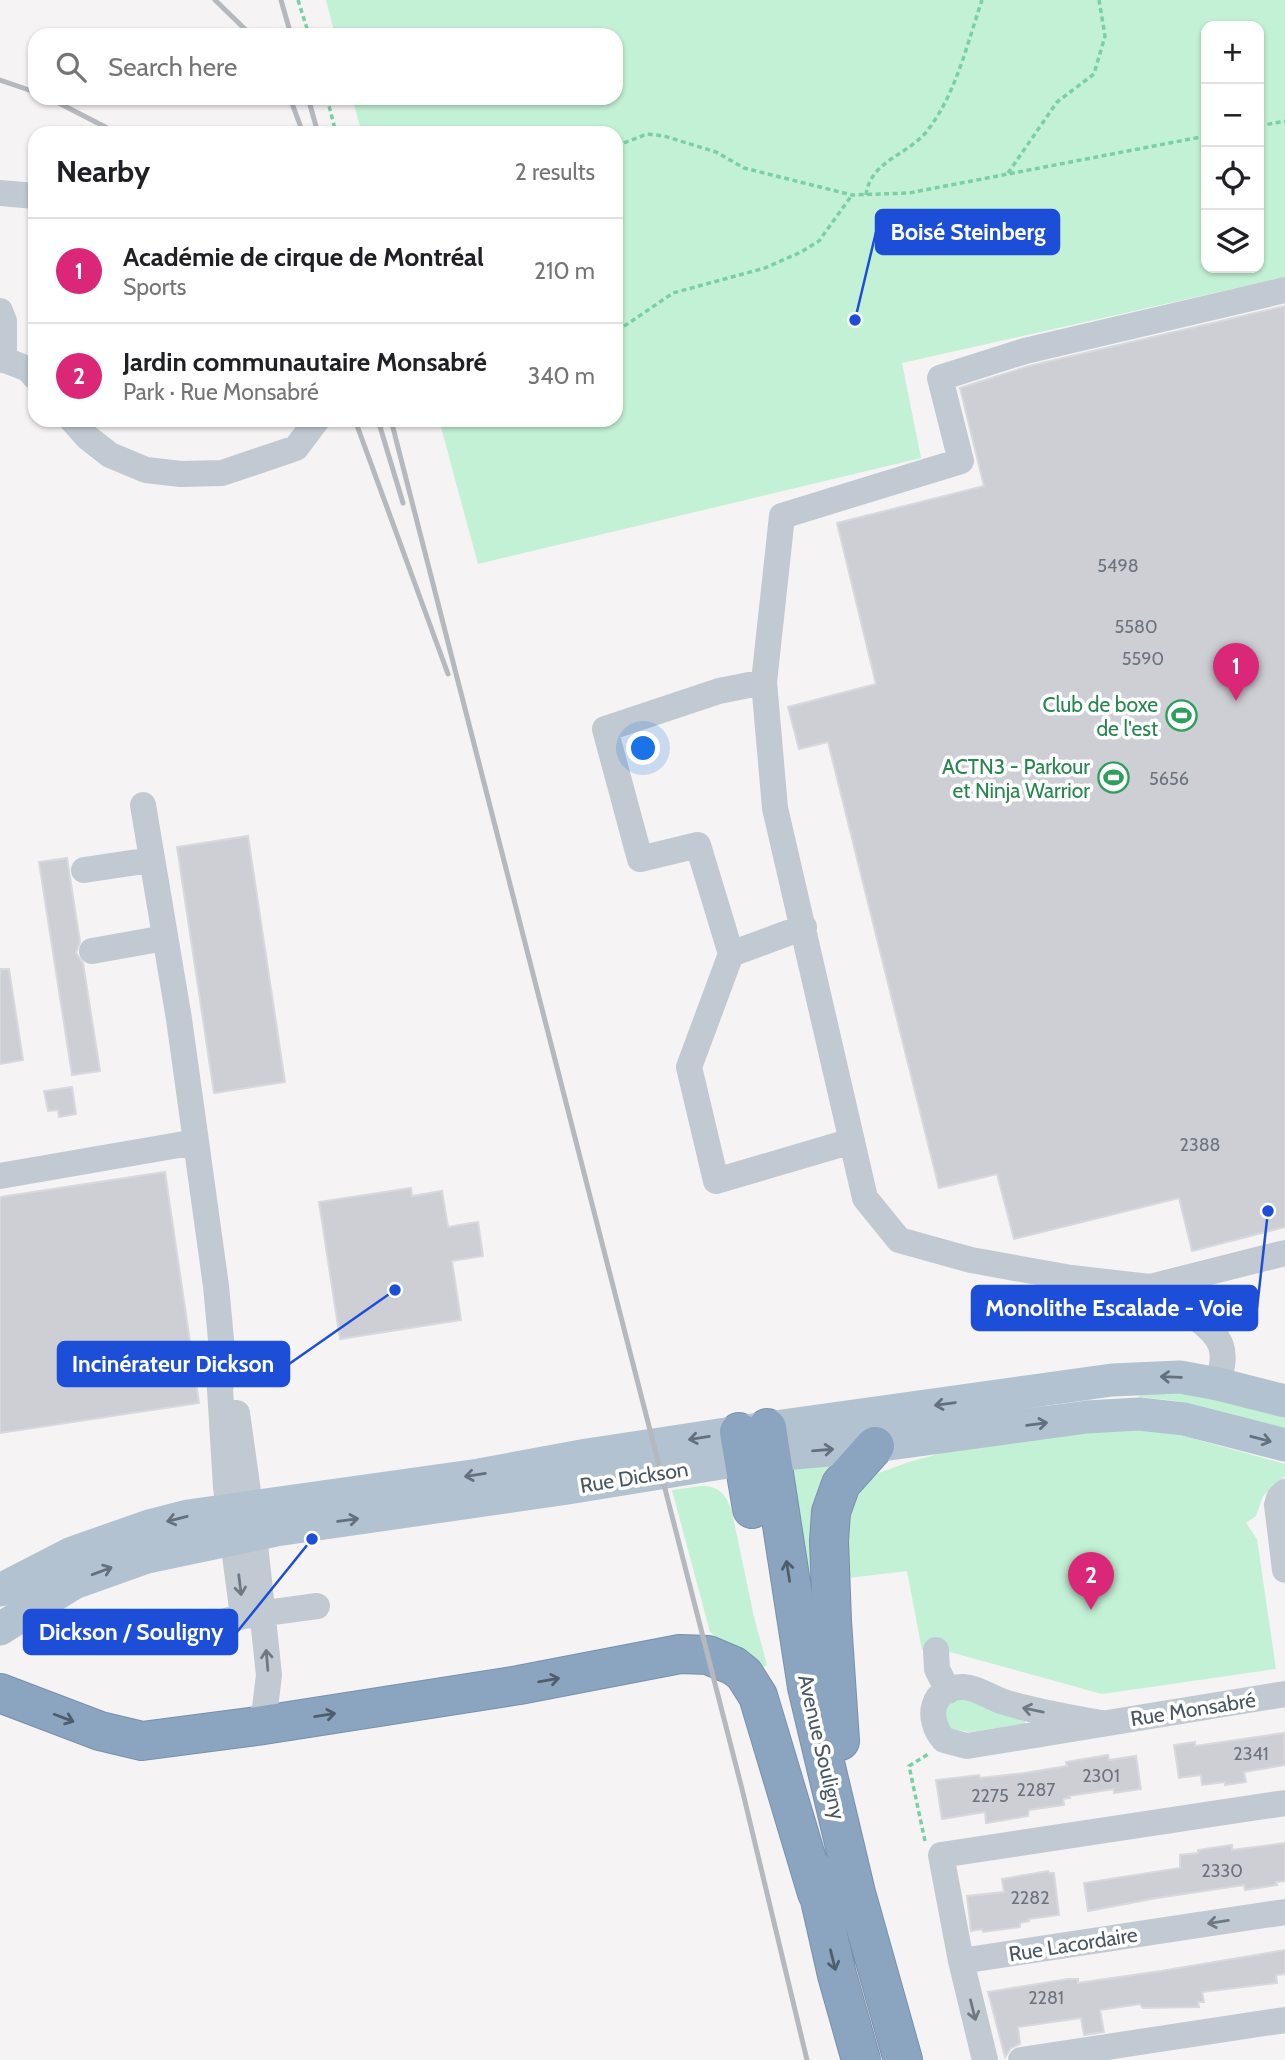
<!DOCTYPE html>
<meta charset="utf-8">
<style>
body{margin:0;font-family:Cabin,sans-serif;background:#f2f2f2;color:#202124}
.controls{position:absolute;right:21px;top:21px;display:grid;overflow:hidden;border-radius:14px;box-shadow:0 2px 5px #0004}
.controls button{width:63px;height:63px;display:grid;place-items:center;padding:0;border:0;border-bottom:2px solid #e0e0e0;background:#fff;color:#202124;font:35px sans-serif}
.you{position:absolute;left:644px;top:749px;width:24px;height:24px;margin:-18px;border:5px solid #fff;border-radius:50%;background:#1a73e8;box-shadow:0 0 0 10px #1a73e833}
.badge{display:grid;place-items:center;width:46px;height:46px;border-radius:50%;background:#db2777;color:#fff;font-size:23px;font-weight:700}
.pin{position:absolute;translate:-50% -58px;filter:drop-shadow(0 2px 4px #0008)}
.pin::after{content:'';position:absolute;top:37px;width:24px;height:21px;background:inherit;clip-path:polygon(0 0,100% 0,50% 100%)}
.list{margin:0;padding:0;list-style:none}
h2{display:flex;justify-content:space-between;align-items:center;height:91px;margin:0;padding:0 28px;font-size:30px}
h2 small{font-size:23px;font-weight:400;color:#757577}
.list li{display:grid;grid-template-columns:46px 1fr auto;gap:21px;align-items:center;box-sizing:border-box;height:105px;padding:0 28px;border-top:2px solid #e0e0e0}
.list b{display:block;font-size:26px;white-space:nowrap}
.list p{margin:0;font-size:23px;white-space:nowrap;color:#757577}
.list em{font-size:23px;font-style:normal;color:#757577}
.icon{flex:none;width:38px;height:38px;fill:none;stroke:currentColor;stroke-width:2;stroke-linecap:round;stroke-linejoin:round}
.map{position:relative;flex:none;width:1285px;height:2060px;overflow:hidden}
.search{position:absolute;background:#fff;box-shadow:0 2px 5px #0004;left:28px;top:28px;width:595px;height:77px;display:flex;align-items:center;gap:18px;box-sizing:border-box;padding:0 24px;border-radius:21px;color:#757577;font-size:26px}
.panel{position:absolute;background:#fff;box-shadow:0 2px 5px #0004;left:28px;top:126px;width:595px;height:301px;border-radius:21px}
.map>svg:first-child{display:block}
.green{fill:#c3f1d5;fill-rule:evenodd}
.building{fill:#cdcfd5;stroke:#d7d9de;stroke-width:2}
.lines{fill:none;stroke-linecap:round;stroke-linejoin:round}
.highway-casing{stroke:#7690ad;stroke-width:40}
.path{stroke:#7ad0a6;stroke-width:3.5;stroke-dasharray:5 3.5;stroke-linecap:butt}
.minor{stroke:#c1cad2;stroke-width:26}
.major{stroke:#b3c2d1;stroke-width:33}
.highway{stroke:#8ba5c1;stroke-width:38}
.rail{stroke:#b5b8bd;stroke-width:5}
.oneway{stroke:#64717d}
.oneway2{stroke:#505e6b}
.oneway3{stroke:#6e7983}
.labels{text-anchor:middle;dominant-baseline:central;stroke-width:7;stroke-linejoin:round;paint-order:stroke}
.number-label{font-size:18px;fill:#6b747e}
.leisure-label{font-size:21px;fill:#27864d;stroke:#fff;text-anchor:end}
.street-label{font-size:21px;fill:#4a5661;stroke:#fff}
.leader{fill:none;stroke:#1d4ed8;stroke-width:2.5}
.callout-dot{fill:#1d4ed8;stroke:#fff;stroke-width:2.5}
.callout{fill:#1d4ed8;stroke:#1d4ed8;stroke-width:2.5}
.callout-label{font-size:23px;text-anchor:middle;font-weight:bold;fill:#fff}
</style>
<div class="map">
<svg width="1285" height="2060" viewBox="0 0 1285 2060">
<rect width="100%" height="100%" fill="#f5f3f3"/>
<!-- green -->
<path class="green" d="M326,0H1285V277L902,363L921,458L478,564L439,420H616V133H362L352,98H616V35H335ZM1206,26H1259V268H1206Z
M1139,1393H1179L1205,1397L1285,1418V1431L1177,1401L1139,1397Z
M1132,1429L1184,1436L1285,1464V1476L1263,1496L1256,1516L1246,1523L1257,1539L1276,1669L1102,1694L939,1649L922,1650L907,1571L840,1579V1513L868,1477L909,1462L942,1453L1090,1431Z
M845,1458L811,1644L792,1468Z
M702,1486C720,1486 727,1496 732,1512L754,1617L767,1665L758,1671L710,1632L672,1490Z
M965,1698L1025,1719V1724L970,1732L951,1729L944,1720L946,1705L951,1700Z"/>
<!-- building -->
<path class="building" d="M1285,306V1227L1192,1251L1179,1198L1014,1239L997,1174L939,1188L828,742L799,749L788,707L876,684L837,523L984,486L960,388L1029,366Z
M248,836L285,1082L214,1093L177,847Z
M67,858L80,942L76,953L83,963L100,1071L72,1075L39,862Z
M0,969H9L23,1060L0,1064Z
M72,1087L76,1114L59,1117L58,1110L48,1111L44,1091Z
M165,1172L199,1403L0,1433V1197Z
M411,1188L412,1196L442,1191L448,1227L478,1222L483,1256L452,1261L461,1320L340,1339L319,1202Z
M1284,1733L1285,1765L1244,1772L1246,1782L1225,1785V1782L1202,1785L1201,1775L1179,1778L1174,1745L1195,1742V1746Z
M1108,1755L1109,1760L1136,1756L1141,1789L1114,1793V1789L1069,1796L1070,1798L1063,1799L1064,1805L1029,1810L1028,1816L986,1823L985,1812L942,1819L936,1780L979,1775L980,1778L1024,1773L1067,1766L1066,1762Z
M1285,1843V1881L1276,1882L1277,1885L1245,1890L1244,1885L1157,1898L1088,1911L1084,1883L1180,1868V1855L1198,1853V1850L1232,1845V1850Z
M1048,1871L1049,1873H1054L1059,1915L1028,1919L1029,1921L1020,1923V1927L983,1932L982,1929L971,1931L967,1896L1004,1892L1002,1879Z
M1285,1950V1974L1276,1975L1277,1983L1202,1992L1204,2002H1198L1199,2007L1143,2008L1140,2004L1100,2010L1104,2032L1084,2035L1081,2018L1018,2027L1020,2044L1011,2048L1005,2057L988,1992L1068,1979H1078V1983L1161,1971Z"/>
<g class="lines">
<defs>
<path id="highway" d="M767,1428L807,1687L856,1893L903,2060
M739,1432L752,1509
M0,1693L100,1731L142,1741L257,1726L519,1685L680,1654L708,1655L734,1666L744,1674L758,1696L817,1893
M840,1741L832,1621L829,1541L831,1512L841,1484L875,1446
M813,1869L837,1975L861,2060"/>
</defs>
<!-- highway casing -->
<use href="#highway" class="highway-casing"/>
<!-- path -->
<path class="path" d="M298,0L309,35
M327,98L336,133
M1259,126L1285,121
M616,146L647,134L664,136L716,152L744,168L852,195L909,193L1206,136
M1008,173L1057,102L1094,74L1105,36L1099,0
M866,195C870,161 908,155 927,131C956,94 967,44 982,0
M616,329L626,325L673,293L765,268L801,252L819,241L852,195
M925,1841L909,1766L930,1753"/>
<!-- minor -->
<path class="minor" d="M0,193L35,196
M1285,290L1025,351L940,378L961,461L782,516L764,682L775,808L865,1198L899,1240L971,1260L1071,1278L1150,1287L1285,1253
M0,311L4,321V360
M0,358L28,369L35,377
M72,420L87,437L110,455L146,470L181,474L222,473L296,448L317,420
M764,682L719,691L605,729L640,859L698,845L731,954L689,1067L716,1181L852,1141
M143,805L179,1019L216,1286L224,1372L220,1389L226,1487L243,1616
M84,870L151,860
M92,951L165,938
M731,954L804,927
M0,1176L196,1142
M1150,1287C1169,1300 1214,1324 1221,1346C1225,1358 1221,1371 1218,1384
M237,1413L254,1535L269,1675L265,1708L257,1726
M1285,1492L1279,1498L1277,1505L1285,1570
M178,1635L243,1616L317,1606
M936,1650L937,1669L948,1691
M1100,1723C1068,1717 1035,1712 1004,1702C991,1698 978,1688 964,1687C931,1686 925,1719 944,1740L967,1746L1285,1694
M961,1961L1285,1912
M985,2060L961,1961L941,1855L1285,1803
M1021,2060L1285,2020"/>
<!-- major -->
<path class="major" d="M0,1590L72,1553L149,1526L188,1516L479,1475L587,1455L739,1432L1112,1380L1180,1377L1218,1384L1285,1401
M0,1629L74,1583L147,1557L276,1530L568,1488L771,1455L875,1446L1087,1417L1139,1414L1184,1419L1285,1445"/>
<!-- highway -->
<use href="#highway" class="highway"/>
<!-- rail -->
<path class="rail" d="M215,0L251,35
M281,0L291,35
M0,80L35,92
M49,98L117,133
M290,98L303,133
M308,98L318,133
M355,420L448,674
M378,420L403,503
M391,420L742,1789L807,2060"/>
</g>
<!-- one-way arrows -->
<defs><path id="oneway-shaft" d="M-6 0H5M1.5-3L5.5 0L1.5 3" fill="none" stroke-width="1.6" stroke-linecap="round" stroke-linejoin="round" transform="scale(1.75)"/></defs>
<g class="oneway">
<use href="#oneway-shaft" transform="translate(1171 1377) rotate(-178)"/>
<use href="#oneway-shaft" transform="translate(945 1404) rotate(172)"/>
<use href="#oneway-shaft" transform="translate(1037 1424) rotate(-8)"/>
<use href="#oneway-shaft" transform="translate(699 1438) rotate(171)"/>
<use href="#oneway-shaft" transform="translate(1261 1439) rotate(15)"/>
<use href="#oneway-shaft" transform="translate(823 1450) rotate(-5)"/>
<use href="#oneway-shaft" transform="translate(475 1475) rotate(171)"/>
<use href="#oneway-shaft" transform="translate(177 1519) rotate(166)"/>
<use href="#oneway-shaft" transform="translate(348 1520) rotate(-8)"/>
<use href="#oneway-shaft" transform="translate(102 1571) rotate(-20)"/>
</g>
<g class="oneway2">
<use href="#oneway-shaft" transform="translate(788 1571) rotate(-99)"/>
<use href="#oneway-shaft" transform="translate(549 1680) rotate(-10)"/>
<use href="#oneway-shaft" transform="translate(325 1715) rotate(-9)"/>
<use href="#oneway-shaft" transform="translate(64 1718) rotate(21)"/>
<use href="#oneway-shaft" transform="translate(833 1960) rotate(76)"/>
</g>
<g class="oneway3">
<use href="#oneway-shaft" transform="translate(240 1585) rotate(83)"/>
<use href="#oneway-shaft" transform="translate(267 1660) rotate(-95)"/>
<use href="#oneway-shaft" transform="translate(1033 1710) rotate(-168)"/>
<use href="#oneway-shaft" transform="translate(1218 1922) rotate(171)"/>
<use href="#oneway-shaft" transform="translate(973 2010) rotate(76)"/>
</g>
<!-- icons -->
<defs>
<symbol id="stadium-ring" viewBox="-11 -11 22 22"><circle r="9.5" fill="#fff" stroke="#2e9e5b" stroke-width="1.5"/><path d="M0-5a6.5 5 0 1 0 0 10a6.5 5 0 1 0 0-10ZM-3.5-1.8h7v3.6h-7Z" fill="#2e9e5b"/></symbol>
</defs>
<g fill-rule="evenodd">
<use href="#stadium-ring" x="1164" y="698" width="35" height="35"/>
<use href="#stadium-ring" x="1096" y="760" width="35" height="35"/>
</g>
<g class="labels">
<!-- number labels -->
<g class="number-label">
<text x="1118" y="566">5498</text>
<text x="1136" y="627">5580</text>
<text x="1143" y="659">5590</text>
<text x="1169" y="779">5656</text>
<text x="1200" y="1145">2388</text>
<text x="1251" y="1754">2341</text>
<text x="1101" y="1776">2301</text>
<text x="1036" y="1790">2287</text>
<text x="990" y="1796">2275</text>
<text x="1222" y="1871">2330</text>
<text x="1030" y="1898">2282</text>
<text x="1046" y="1998">2281</text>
</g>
<!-- leisure labels -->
<g class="leisure-label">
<text x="1158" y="704">Club de boxe<tspan x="1158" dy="24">de l'est</tspan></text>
<text x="1090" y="766">ACTN3 - Parkour<tspan x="1090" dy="24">et Ninja Warrior</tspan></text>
</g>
<!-- street labels -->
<g class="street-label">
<text transform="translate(634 1477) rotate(-9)">Rue Dickson</text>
<text transform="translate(1193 1709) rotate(-9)">Rue Monsabré</text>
<text transform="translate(822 1747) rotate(77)">Avenue Souligny</text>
<text transform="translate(1073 1944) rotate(-9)">Rue Lacordaire</text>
</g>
</g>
<!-- callouts -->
<path class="leader" d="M855 320L876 232M1268 1211L1257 1308M395 1290L289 1364M312 1539L237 1632"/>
<g class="callout-dot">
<circle cx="855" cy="320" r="7"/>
<circle cx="1268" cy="1211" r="7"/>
<circle cx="395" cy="1290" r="7"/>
<circle cx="312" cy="1539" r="7"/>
</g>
<g class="callout">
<rect x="876" y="210" width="183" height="44" rx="7"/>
<rect x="972" y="1286" width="285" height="44" rx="7"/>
<rect x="58" y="1342" width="231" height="44" rx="7"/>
<rect x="24" y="1610" width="213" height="44" rx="7"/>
</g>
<g class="callout-label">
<text x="968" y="240">Boisé Steinberg</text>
<text x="1114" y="1316">Monolithe Escalade - Voie</text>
<text x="173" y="1372">Incinérateur Dickson</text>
<text x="131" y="1640">Dickson / Souligny</text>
</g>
</svg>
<div class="controls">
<button>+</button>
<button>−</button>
<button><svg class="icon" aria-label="locate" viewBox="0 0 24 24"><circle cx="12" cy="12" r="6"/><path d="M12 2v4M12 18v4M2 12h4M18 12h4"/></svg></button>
<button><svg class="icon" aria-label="layers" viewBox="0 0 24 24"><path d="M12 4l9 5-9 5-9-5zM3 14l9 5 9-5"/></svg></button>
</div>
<div class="you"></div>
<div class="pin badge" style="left:1236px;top:701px">1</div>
<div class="pin badge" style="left:1091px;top:1610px">2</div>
<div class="search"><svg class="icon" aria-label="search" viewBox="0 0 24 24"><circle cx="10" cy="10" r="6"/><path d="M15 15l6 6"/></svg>Search here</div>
<section class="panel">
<h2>Nearby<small>2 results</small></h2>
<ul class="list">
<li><span class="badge">1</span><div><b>Académie de cirque de Montréal</b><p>Sports</p></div><em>210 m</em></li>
<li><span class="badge">2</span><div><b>Jardin communautaire Monsabré</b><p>Park · Rue Monsabré</p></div><em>340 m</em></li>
</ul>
</section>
</div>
